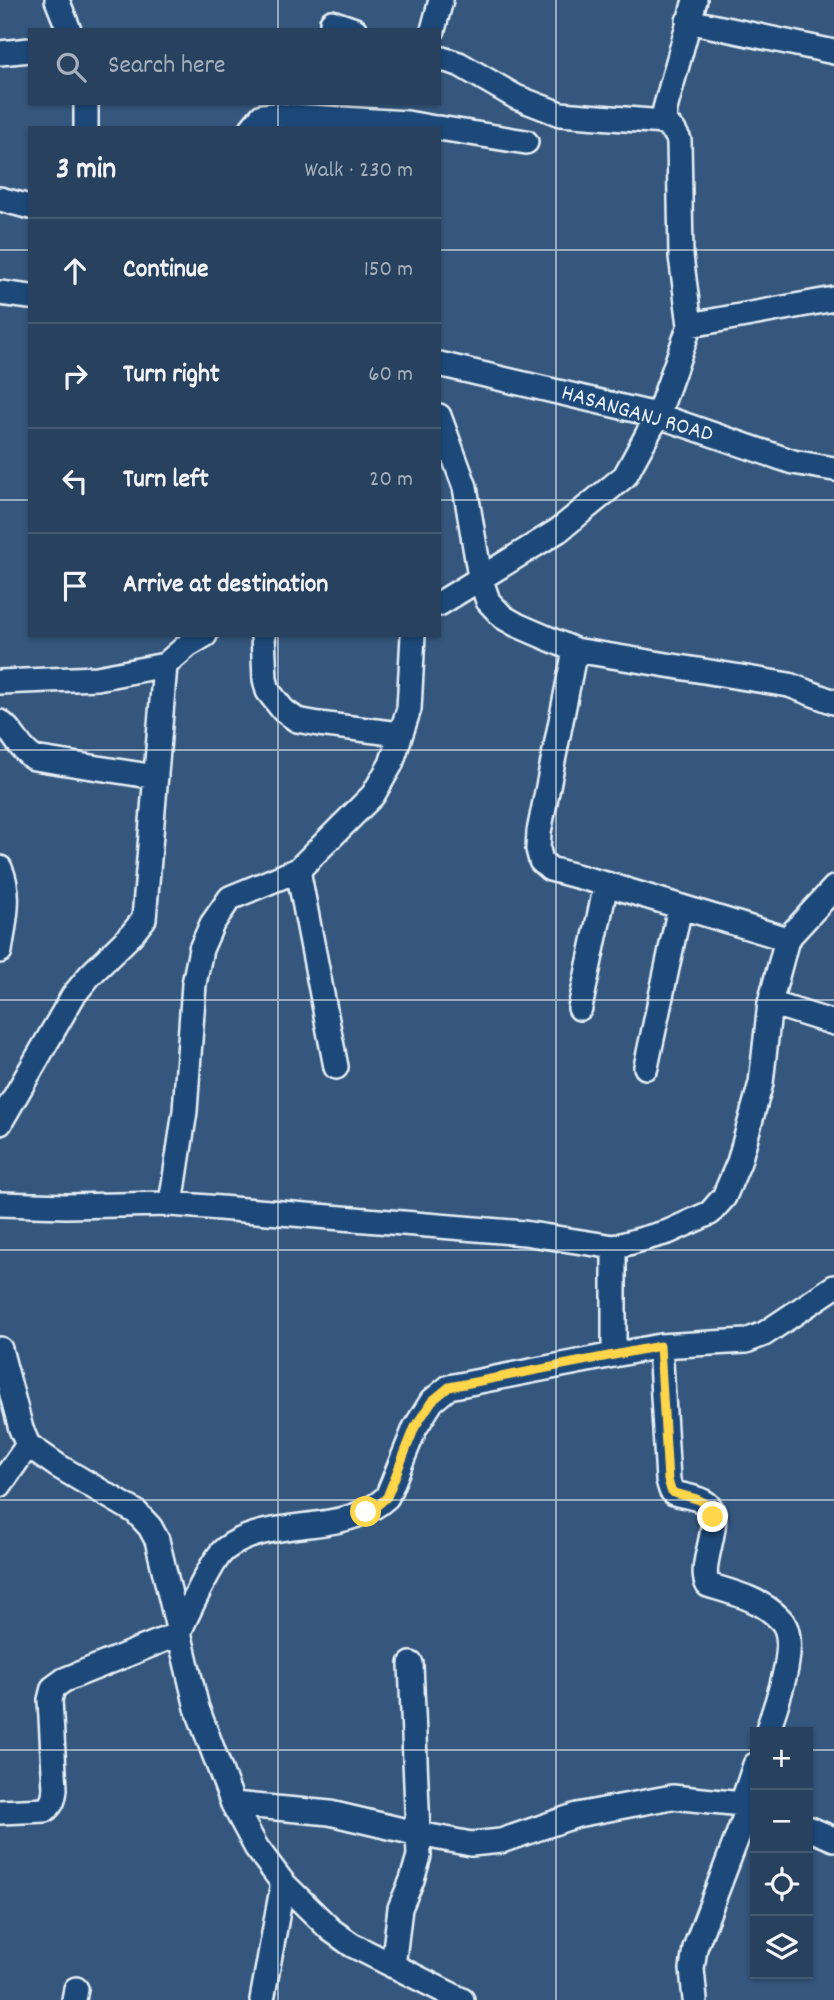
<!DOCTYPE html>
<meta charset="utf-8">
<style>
body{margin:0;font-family:Dekko,sans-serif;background:#344c67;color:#f1f3f6}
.controls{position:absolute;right:21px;bottom:21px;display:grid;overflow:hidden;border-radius:0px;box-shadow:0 2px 5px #0004}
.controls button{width:63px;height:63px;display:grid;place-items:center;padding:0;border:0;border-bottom:2px solid #445a73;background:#28415e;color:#f1f3f6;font:35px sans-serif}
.stop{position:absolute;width:21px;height:21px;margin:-16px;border:5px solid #ffd54a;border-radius:50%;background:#fff}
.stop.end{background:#ffd54a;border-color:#fff;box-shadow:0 2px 7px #0008}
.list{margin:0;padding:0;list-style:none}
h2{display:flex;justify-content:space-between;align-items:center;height:91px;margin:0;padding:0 28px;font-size:30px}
h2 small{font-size:23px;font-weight:400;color:#a5afbc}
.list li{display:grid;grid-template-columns:46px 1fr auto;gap:21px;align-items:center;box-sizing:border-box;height:105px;padding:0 28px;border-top:2px solid #445a73}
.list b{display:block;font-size:26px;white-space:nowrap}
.list em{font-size:23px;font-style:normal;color:#a5afbc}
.icon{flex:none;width:38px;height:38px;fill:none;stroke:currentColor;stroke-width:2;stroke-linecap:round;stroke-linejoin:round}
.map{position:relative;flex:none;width:834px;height:2000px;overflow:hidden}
.search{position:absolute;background:#28415e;box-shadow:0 2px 5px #0004;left:28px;top:28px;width:413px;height:77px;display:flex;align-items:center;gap:18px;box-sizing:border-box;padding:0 24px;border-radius:0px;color:#a5afbc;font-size:26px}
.panel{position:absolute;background:#28415e;box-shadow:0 2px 5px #0004;left:28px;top:126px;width:413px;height:511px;border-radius:0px}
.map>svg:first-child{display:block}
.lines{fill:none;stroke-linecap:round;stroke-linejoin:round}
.minor-casing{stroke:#e8f1f8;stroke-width:28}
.minor{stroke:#1f4a7a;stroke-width:23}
.route{stroke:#ffd54a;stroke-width:9}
.grid{fill:none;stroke:#e8f1f8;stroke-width:2;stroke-opacity:0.55}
.labels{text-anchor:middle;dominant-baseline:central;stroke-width:5;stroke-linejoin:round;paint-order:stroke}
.street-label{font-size:23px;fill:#e8f1f8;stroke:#1f4a7a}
</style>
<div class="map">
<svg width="834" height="2000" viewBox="0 0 834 2000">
<rect width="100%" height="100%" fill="#35577e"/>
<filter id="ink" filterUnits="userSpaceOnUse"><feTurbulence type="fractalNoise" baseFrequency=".0143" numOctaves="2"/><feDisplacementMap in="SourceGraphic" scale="14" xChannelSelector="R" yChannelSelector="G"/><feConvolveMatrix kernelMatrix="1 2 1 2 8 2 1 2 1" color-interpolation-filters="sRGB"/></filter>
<g filter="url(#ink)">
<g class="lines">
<defs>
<path id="minor" d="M57,0L69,30
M688,21L834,52
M332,22L355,30
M433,30L441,0
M0,53L30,50
M439,58L459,64L516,97L560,114L664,122L674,131L679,140L681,256L690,325L658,415L625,476L559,530L439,604
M86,103V128
M664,122L665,109L695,0
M252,128L262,116L276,115L407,123L435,128
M439,128L526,142
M0,199L30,207
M0,293L30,297
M690,325L834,299
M439,364L656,415L793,462L834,469
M439,416L465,487L480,577L488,601L503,617L517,625L575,650L789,685L834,702
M263,635L265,679L268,691L283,710L297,720L319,724L400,734
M575,650L539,832L538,849L541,861L550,869L606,884L787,939
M0,682L97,678L165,665L188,645L205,635
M0,722C15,732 18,749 34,758L156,777
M0,868C12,894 4,923 0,951
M298,870L336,1067
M770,1003L834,1023
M580,1008L606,884
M646,1067L680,907
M0,1123L73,996L90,975L131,935L144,919L165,665
M0,1204L66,1206L171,1204L524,1233L614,1247L668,1232L710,1213L724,1197L739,1162L761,1083L770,1003L787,939L834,888
M171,1204L185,1111L194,984L201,949L212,924L230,898L298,870L373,795L391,764L409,709L413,635
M660,1346L668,1480L671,1490L674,1493C684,1496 698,1497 706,1503C727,1519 696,1565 708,1585C734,1593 761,1599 780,1619C802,1640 775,1708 767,1732
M0,1349L21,1429L28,1445L58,1466L136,1512L150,1527L157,1540L197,1708L233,1804L256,1847L283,1883L331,1930L352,1945L462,2000
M614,1355V1247
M0,1485L28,1445
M233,1804L330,1813L419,1834L471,1844L501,1841L577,1815L672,1797L742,1804L755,1809
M742,1804L755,1765
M0,1812L45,1810C53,1804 54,1798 55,1789L50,1700L53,1688L64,1680L178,1634C187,1616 211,1560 225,1549C272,1514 343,1538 387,1497L415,1428L432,1401L449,1387L660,1346L746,1341L764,1334L834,1287
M808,1828L834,1839
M393,1966L400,1908L412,1880L419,1856L411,1664
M74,2000L76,1989
M262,2000L283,1883
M695,2000L692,1969L695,1948L749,1806"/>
</defs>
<!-- minor casing -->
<use href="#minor" class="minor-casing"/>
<!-- minor -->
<use href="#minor" class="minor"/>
</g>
</g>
<g class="lines" filter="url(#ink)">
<!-- route -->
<path class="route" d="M366,1512L378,1505L387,1497L415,1427L432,1401L449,1387L660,1346L668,1480L671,1490L674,1493C691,1498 709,1498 713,1517"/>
</g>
<!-- grid -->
<path class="grid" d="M278,0V30M556,0V2000M278,103V128M0,250H30M439,250H834M0,500H30M439,500H834M278,635V2000M0,750H834M0,1000H834M0,1250H834M0,1500H834M0,1750H755M808,1750H834"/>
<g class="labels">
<!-- street labels -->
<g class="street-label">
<text transform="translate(637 415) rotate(16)">HASANGANJ ROAD</text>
</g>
</g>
</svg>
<div class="controls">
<button>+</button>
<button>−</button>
<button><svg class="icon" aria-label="locate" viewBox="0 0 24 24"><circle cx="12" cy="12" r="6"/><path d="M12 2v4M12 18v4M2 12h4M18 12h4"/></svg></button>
<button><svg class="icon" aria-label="layers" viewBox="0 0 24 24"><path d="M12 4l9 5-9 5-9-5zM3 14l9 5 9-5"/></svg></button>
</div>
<div class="stop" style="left:366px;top:1512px"></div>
<div class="stop end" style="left:713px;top:1517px"></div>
<div class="search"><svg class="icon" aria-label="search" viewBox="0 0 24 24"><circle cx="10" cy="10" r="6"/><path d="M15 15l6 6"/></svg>Search here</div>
<section class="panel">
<h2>3 min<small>Walk · 230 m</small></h2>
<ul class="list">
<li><svg class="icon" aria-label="ahead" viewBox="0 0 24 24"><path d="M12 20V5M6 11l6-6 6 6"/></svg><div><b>Continue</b></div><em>150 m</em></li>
<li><svg class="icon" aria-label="right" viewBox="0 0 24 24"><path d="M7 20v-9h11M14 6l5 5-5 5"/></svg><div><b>Turn right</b></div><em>60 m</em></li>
<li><svg class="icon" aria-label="left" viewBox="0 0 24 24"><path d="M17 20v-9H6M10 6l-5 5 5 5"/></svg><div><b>Turn left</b></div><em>20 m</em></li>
<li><svg class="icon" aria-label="arrive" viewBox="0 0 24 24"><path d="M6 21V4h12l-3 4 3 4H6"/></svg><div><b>Arrive at destination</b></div></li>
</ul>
</section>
</div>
